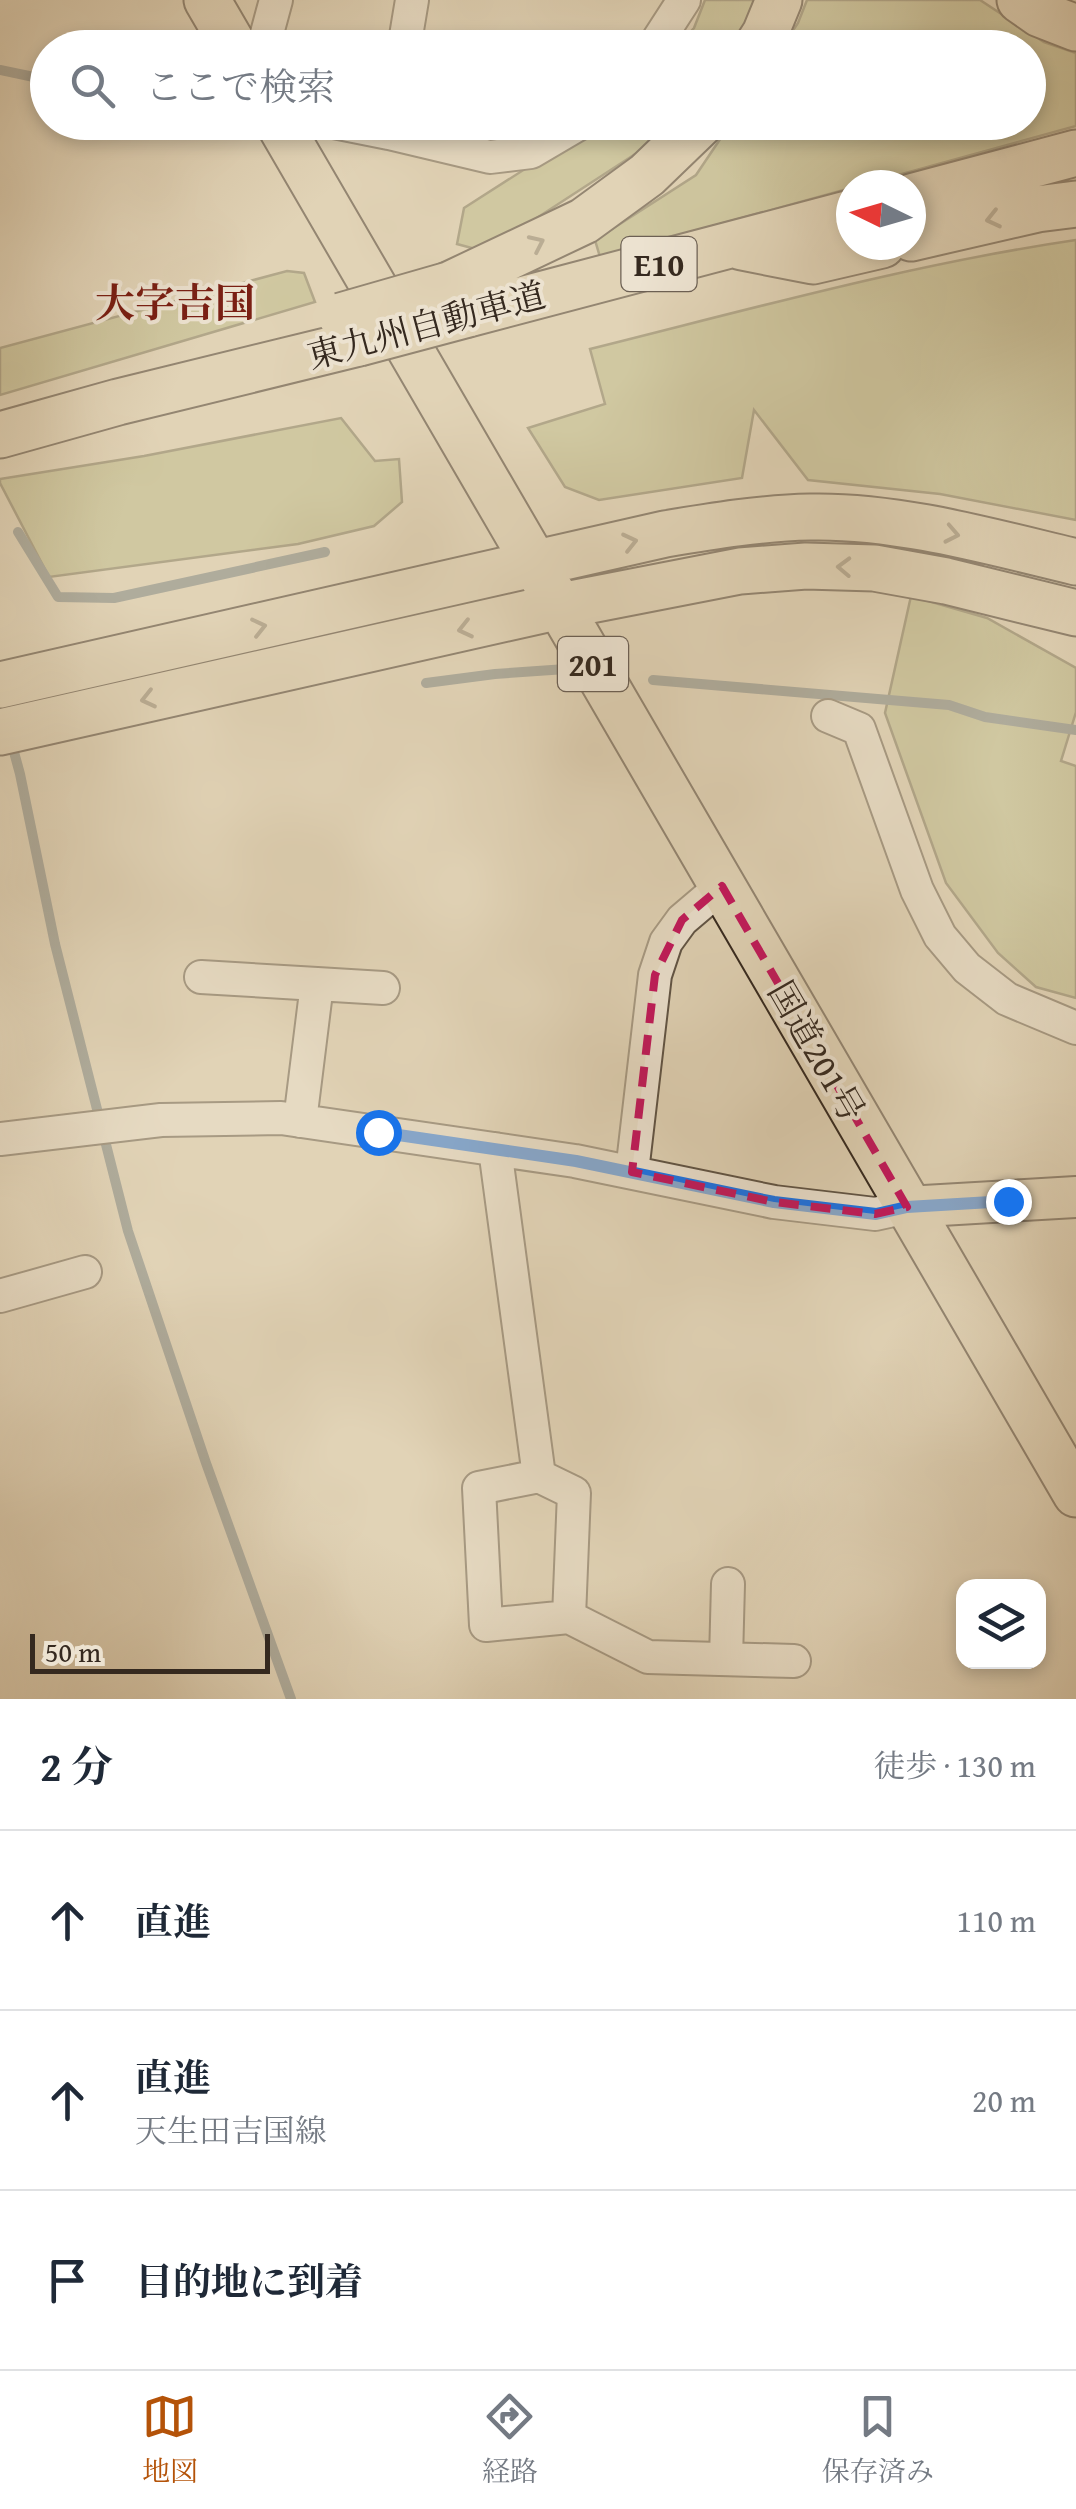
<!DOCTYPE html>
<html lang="ja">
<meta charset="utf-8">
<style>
body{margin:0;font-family:"Gentium Book Plus","Noto Serif JP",serif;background:#f2f2f3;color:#1f2937}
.controls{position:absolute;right:30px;bottom:30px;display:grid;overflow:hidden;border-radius:20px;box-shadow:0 5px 15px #0003}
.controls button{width:90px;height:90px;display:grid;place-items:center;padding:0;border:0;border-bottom:2px solid #e0e1e3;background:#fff;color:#1f2937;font:50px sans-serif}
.compass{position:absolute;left:836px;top:170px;width:90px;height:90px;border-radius:50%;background:#fff;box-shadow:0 5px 15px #0003;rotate:275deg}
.scale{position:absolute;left:30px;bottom:25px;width:240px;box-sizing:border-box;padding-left:10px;border:5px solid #35291f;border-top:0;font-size:28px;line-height:35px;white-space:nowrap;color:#35291f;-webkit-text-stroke:8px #ece2d0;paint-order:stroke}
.stop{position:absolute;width:30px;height:30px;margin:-22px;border:8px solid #1a73e8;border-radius:50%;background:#fff}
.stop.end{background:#1a73e8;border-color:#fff;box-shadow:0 2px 10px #0008}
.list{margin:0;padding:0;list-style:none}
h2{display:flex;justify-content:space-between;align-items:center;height:130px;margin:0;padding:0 40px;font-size:42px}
h2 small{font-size:32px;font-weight:400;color:#747a83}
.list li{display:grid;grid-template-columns:65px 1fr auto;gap:30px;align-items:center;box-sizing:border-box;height:180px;padding:0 40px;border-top:2px solid #e0e1e3}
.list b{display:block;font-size:38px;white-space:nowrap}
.list p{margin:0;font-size:32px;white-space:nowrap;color:#747a83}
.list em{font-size:32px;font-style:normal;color:#747a83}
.icon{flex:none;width:55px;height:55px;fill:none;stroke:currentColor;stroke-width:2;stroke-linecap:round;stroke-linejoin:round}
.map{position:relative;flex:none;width:1076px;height:1699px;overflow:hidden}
.search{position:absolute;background:#fff;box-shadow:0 5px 15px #0003;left:30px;right:30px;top:30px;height:110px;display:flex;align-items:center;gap:25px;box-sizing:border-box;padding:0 35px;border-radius:55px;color:#747a83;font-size:38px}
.sheet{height:670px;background:#fff}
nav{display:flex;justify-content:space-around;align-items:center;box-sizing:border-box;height:140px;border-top:2px solid #e0e1e3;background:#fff;font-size:28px;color:#747a83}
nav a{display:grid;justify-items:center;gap:5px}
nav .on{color:#b45309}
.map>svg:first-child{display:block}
.green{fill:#bbba88;stroke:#787254;stroke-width:2.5}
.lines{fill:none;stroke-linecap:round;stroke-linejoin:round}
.stream{stroke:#727c7d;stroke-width:10}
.minor-casing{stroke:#605445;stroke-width:36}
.major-casing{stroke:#35291f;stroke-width:44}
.highway-casing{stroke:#35291f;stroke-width:49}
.minor{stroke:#ece2d0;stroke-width:32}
.major{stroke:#e1d3b6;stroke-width:40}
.highway{stroke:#e1d3b6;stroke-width:45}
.highway-bridge-casing{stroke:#35291f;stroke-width:49;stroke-linecap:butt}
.highway-bridge{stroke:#e1d3b6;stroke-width:45}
.oneway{stroke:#8b7e6a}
.route{stroke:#1a73e8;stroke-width:12}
.marked{fill:none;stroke:#c2185b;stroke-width:8;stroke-dasharray:20 12;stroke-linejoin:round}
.labels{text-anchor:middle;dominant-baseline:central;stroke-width:8;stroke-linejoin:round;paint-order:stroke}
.shield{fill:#ece2d0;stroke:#6c6054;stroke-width:2.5}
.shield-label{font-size:32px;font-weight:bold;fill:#35291f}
.street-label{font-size:35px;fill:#35291f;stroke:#ece2d0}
.quarter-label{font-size:40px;font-weight:bold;fill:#7a1f14;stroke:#ece2d0}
</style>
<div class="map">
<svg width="1076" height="1699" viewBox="0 0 1076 1699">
<rect width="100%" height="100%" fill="#e1d3b6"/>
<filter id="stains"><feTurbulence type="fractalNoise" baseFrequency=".002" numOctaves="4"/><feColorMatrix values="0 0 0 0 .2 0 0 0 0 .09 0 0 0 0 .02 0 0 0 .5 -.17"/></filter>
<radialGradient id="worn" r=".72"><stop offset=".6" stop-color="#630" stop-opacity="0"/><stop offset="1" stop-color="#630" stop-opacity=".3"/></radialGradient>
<!-- green -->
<path class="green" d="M705,0H760L739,47L675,48L694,28Z
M807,0H980L1044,42L1076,53V126L862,185H851V188L600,257L595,240L696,175L731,123L1028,122V48L782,47L798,23Z
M597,123H676L666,134L509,236L479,250L457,244L464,208Z
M1076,240V520L940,494L808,480L754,410L742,478L599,500L565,487L528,428L605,404L590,349C751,309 912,264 1076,240Z
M287,271L304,273L315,302L0,395V348Z
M341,418L375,461L399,459L402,502L374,526L298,544L49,577L0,483V479L144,456Z
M911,596L987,618L1076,668V712L1061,761L1076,766V998L1036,987L998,953L946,883L885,713Z"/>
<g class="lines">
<!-- stream -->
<path class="stream" d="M0,70L48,80
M18,532L58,597L114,598L325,552
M653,680L949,705L985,717L1076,730
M426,683L495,674L566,669
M11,741L20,774L55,944L128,1231L206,1463L291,1699"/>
<defs>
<path id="minor" d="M263,48L276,0
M404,48L412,0
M653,48L684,0
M334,122L389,133L391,122
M389,133L490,157L531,152L582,122
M828,716L859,729L917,890L940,936L967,968L1007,999L1076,1028
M201,977L317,984L300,1121
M317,984L383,988
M0,1139L161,1120L281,1118L575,1161L774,1202L875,1214L907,1207
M495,1149L539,1476L479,1488L486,1625L569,1617L574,1493L539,1476
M632,1172L655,975L666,942L682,920L722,886
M0,1296L85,1272
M569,1617L648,1657L794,1661
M726,1659L728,1584"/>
<path id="major" d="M907,1207L1076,1197"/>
<path id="highway" d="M207,0L235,48
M1020,0L1040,14L1076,28
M756,48L765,34L779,0
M278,122L1076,1494
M911,197L1076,153
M911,238L1037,209L1076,204
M742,247L813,261L882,245
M449,285L584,221L647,175L702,122
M468,314L851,213
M0,435L118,402L359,343
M0,685L665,534C713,526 761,518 810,517C897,515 992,542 1076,562
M0,732L560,606L740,571L806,566L874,568L946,581L1076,613"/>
</defs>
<!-- minor casing -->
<use href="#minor" class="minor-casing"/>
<!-- major casing -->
<use href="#major" class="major-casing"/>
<!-- highway casing -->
<use href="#highway" class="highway-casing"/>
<!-- minor -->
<use href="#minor" class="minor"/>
<!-- major -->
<use href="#major" class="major"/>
<!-- highway -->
<use href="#highway" class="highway"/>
<defs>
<path id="highway-bridge" d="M341,316L449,285
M359,343L468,314"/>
</defs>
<!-- highway-bridge casing -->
<use href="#highway-bridge" class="highway-bridge-casing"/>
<!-- highway-bridge -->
<use href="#highway-bridge" class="highway-bridge"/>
</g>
<!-- one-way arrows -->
<defs><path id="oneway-chevron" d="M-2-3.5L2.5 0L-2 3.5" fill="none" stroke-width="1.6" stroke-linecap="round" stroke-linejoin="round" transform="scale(2.5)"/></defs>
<g class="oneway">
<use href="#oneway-chevron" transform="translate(993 219) rotate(167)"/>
<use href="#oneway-chevron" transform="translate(537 243) rotate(-25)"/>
<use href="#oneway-chevron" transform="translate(952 534) rotate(11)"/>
<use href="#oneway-chevron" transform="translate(630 542) rotate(-13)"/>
<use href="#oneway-chevron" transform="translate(844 567) rotate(-178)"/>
<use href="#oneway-chevron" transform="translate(259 627) rotate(-13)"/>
<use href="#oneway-chevron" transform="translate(465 629) rotate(167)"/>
<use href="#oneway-chevron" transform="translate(148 699) rotate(167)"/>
</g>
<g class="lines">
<!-- route -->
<path class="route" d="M378,1132L576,1161L774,1202L876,1214L907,1207L1008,1201"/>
</g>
<!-- marked area -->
<path d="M0 0H1076V1699H0ZM722,886L907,1207L875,1214L774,1202L632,1172L655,975L682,920Z" fill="#e1d3b6" fill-opacity=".55" fill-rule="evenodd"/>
<path class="marked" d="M722,886L907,1207L875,1214L774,1202L632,1172L655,975L682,920Z"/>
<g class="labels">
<!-- shield labels -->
<g class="shield">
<rect x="621.5" y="237" width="75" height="54" rx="8"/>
<rect x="558" y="637" width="70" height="54" rx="8"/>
</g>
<g class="shield-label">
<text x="659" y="264">E10</text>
<text x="593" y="664">201</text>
</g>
<!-- street labels -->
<g class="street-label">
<text transform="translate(426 325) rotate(-15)">東九州自動車道</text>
<text transform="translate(817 1051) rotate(60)">国道201号</text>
</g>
<!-- quarter labels -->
<g class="quarter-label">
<text x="175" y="302">大字吉国</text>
</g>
</g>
<rect width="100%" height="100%" filter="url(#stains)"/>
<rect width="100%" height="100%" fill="url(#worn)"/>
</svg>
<div class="controls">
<button><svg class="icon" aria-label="layers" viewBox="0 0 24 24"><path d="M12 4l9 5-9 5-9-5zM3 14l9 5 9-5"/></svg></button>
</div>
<svg class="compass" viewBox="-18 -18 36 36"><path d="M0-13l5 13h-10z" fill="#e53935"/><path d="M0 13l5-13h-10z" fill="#747a83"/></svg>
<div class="scale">50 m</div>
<div class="stop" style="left:378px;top:1132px"></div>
<div class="stop end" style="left:1008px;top:1201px"></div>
<div class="search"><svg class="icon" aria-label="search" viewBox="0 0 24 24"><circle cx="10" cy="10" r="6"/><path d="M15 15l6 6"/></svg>ここで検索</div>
</div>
<section class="sheet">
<h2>2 分<small>徒歩 · 130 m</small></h2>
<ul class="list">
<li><svg class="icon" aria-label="ahead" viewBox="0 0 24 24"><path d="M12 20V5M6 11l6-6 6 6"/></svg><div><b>直進</b></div><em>110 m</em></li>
<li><svg class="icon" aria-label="ahead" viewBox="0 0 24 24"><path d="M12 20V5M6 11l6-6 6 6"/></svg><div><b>直進</b><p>天生田吉国線</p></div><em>20 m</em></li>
<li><svg class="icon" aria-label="arrive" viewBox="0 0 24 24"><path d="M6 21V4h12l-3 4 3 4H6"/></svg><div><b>目的地に到着</b></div></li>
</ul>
</section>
<nav>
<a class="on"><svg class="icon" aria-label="map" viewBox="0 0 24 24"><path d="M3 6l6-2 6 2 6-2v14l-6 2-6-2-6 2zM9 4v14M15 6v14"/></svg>地図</a>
<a><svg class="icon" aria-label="directions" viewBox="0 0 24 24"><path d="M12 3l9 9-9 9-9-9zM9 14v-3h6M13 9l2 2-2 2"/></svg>経路</a>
<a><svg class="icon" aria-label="saved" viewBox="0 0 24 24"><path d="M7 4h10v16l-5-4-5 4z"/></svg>保存済み</a>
</nav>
